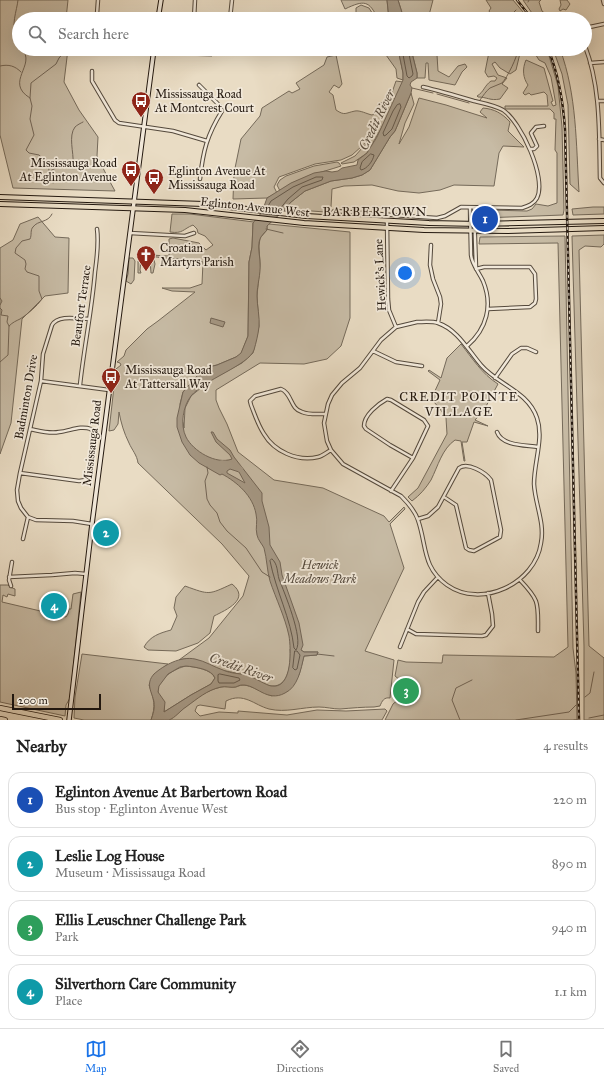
<!DOCTYPE html>
<meta charset="utf-8">
<style>
body{margin:0;font-family:"IM FELL Great Primer",serif;background:#f6f6f6;color:#222}
.scale{position:absolute;left:12px;bottom:10px;width:89px;box-sizing:border-box;padding-left:4px;border:2px solid #23180f;border-top:0;font-size:11px;line-height:14px;white-space:nowrap;color:#23180f;-webkit-text-stroke:3px #f1e8d9;paint-order:stroke}
.you{position:absolute;left:405px;top:273px;width:14px;height:14px;margin:-10px;border:3px solid #fff;border-radius:50%;background:#1a73e8;box-shadow:0 0 0 6px #1a73e833}
.badge{display:grid;place-items:center;width:26px;height:26px;border-radius:50%;background:#1a73e8;color:#fff;font-size:13px;font-weight:700}
.pin{position:absolute;translate:-50% -50%;border:2px solid #fff;box-shadow:0 1px 4px #0006}
.list{margin:0;padding:0;list-style:none}
h2{display:flex;justify-content:space-between;align-items:center;height:52px;margin:0;padding:0 16px;font-size:17px}
h2 small{font-size:13px;font-weight:400;color:#767676}
.list li{display:grid;grid-template-columns:26px 1fr auto;gap:12px;align-items:center;box-sizing:border-box;height:56px;margin:0 8px 8px;padding:0 8px;border:1px solid #e0e0e0;border-radius:12px}
.list b{display:block;font-size:15px;white-space:nowrap}
.list p{margin:0;font-size:13px;white-space:nowrap;color:#767676}
.list em{font-size:13px;font-style:normal;color:#767676}
.icon{flex:none;width:22px;height:22px;fill:none;stroke:currentColor;stroke-width:2;stroke-linecap:round;stroke-linejoin:round}
.map{position:relative;flex:none;width:604px;height:720px;overflow:hidden}
.search{position:absolute;background:#fff;box-shadow:0 4px 16px #0002;left:12px;right:12px;top:12px;height:44px;display:flex;align-items:center;gap:10px;box-sizing:border-box;padding:0 14px;border-radius:22px;color:#767676;font-size:15px}
.sheet{height:308px;background:#fff}
nav{display:flex;justify-content:space-around;align-items:center;box-sizing:border-box;height:56px;border-top:1px solid #e0e0e0;background:#fff;font-size:11px;color:#767676}
nav a{display:grid;justify-items:center;gap:2px}
nav .on{color:#1a73e8}
.map>svg:first-child{display:block}
.green{fill:#c7bba5;stroke:#756a5a}
.water{fill:#a69986;stroke:#726556;fill-rule:evenodd}
.lines{fill:none;stroke-linecap:round;stroke-linejoin:round}
.shore{stroke:#64584a;stroke-width:1}
.stream{stroke:#726556;stroke-width:1}
.river{stroke:#a69986;stroke-width:5.5}
.minor-casing{stroke:#54493c;stroke-width:4.5}
.secondary-casing{stroke:#23180f;stroke-width:5.5}
.primary-casing{stroke:#23180f;stroke-width:6}
.motorway-casing{stroke:#23180f;stroke-width:6}
.minor{stroke:#f1e8d9;stroke-width:2.5}
.secondary{stroke:#f1e8d9;stroke-width:3.5}
.primary{stroke:#e9dcc4;stroke-width:4}
.motorway{stroke:#e9dcc4;stroke-width:4.5}
.rail-casing{stroke:#23180f;stroke-width:2.5}
.rail{stroke:#f1e8d9;stroke-width:1;stroke-dasharray:3;stroke-linecap:butt}
.labels{text-anchor:middle;dominant-baseline:central;stroke-width:3.5;stroke-linejoin:round;paint-order:stroke}
.poi-label{font-size:12px;fill:#23180f;stroke:#f1e8d9;text-anchor:start}
.street-label{font-size:12px;fill:#23180f;stroke:#f1e8d9}
.park-label{font-size:12px;font-style:italic;fill:#54493c;stroke:#f1e8d9}
.water-label{font-size:13px;font-style:italic;fill:#574c3f;stroke:#f1e8d9}
.neighbourhood-label{font-size:13px;letter-spacing:1px;fill:#23180f;stroke:#f1e8d9}
</style>
<div class="map">
<svg width="604" height="720" viewBox="0 0 604 720">
<rect width="100%" height="100%" fill="#e9dcc4"/>
<filter id="stains"><feTurbulence type="fractalNoise" baseFrequency=".005" numOctaves="4"/><feColorMatrix values="0 0 0 0 .2 0 0 0 0 .09 0 0 0 0 .02 0 0 0 .5 -.17"/></filter>
<radialGradient id="worn" r=".72"><stop offset=".6" stop-color="#630" stop-opacity="0"/><stop offset="1" stop-color="#630" stop-opacity=".3"/></radialGradient>
<!-- green -->
<path class="green" d="M0,0H68L66,19H19V49H68L64,82L79,110L98,137L97,156L109,180L115,191L13,188L0,135Z
M341,0H387L389,19H378C369,0 364,0 345,9Z
M398,0H433L428,19H404Z
M486,0H513L529,19H499L497,16L493,18L489,11L491,8Z
M523,0H541L539,2L542,11L552,19H536Z
M560,0H567L570,4L566,10L563,9L560,11L559,9L561,5Z
M361,5L369,8L376,19H356V8Z
M183,49H213L212,56L182,55Z
M386,49H398L403,73V80L397,78L396,69L386,55L385,53Z
M411,49H430L431,53L437,55L438,71L449,77L458,66L465,64L467,67L462,72L455,85L429,80L428,63H426L425,78H417V73Z
M493,49H521L516,70L510,74L500,68L495,62L492,64L498,75L507,78L502,84L508,88L500,99C490,101 487,97 478,97L477,96C484,92 484,86 491,81H495L497,78L494,76L488,77L485,72L489,52Z
M532,49H547L558,86L562,127L564,210L563,215L482,218L480,212L488,210L527,211L532,209L536,204L548,206L557,203V153L555,150L556,119H554V113L550,109H505V106H548L547,95L544,92L531,95L529,93L525,95L523,93L528,85C523,78 522,69 526,60L544,68L553,101L551,102L553,106L556,105L551,77L545,63L539,60Z
M553,49H560C577,95 576,144 579,192L570,184L568,105L562,74Z
M336,55L342,84L339,88L334,85L329,92L333,95L336,110C345,116 345,113 355,111C360,110 367,114 372,115L374,114L379,103L389,101L396,81L403,82L383,125L367,153L354,162L342,164L341,163L355,156L372,137L352,155L341,160L315,164L279,177L274,187L277,193L267,198L233,199L234,173L241,139L260,116L262,108L289,91L292,93L300,89L296,83L324,65L327,57Z
M411,93L414,104L405,123L399,144L409,127L419,98L446,105L487,118L480,112L483,108C494,109 502,113 510,122L508,131L524,147L503,146L499,153L494,186L454,185L440,190L419,193L398,191L372,185L344,186L332,189L331,207L325,212L285,209L291,202L305,191L331,181L352,178L362,175L370,170L390,137L395,131Z
M337,162L339,163L341,166C320,173 299,177 280,191L277,185L280,180L286,176L314,166Z
M593,207H604V214L573,215L572,209Z
M172,214H190L254,222L253,223L252,247L249,262L248,336L241,354L236,357L217,365L205,368L183,392L180,404L184,428L185,408L191,396L212,379L242,363L253,353L259,326L257,296L260,264L259,246L260,238L267,230V226L269,224L350,232V318L341,346L327,359L304,364L260,363L216,390V400L219,408L227,424L238,452L274,480L323,488L384,516L389,522L404,507L405,509L390,524L404,568L365,651L394,660L390,698C384,697 382,701 380,706L374,707C363,707 352,708 340,709C333,709 326,707 319,707C302,707 286,713 269,709C254,705 244,692 226,701L225,709L200,705L197,706L195,711L200,716L219,712L238,713V711L287,715L317,710L346,711L385,709L387,711L382,720H169C185,708 201,691 221,687C225,686 230,687 234,687C237,687 240,685 243,685C251,685 263,693 272,696L299,675L304,656L317,655L318,652H304L301,650L290,649C291,660 290,687 272,686C266,686 256,679 250,676C242,674 234,673 226,671C209,668 198,655 179,660L209,638L243,596L249,576L222,544L138,463C137,455 132,450 129,443C124,433 121,423 119,412L118,424L114,430L109,431L116,369L121,365L120,363L117,362L124,356L126,350L147,329L158,321L195,292L172,291L162,288H190L202,284L203,262C186,257 168,260 151,256L150,255L169,256V239L173,238L199,243L206,250L213,245L205,236L198,233L197,229L193,225C183,229 183,234 170,232Z
M38,217L55,237L69,238L68,293L45,296L22,319L11,423L0,454V248L13,240L20,224Z
M604,235V244L601,247L585,246L579,250L589,646L604,658V720H584V646L572,236Z
M565,236L573,648L576,673L577,720H385L393,704L411,689L395,676L398,660L406,662L442,663L443,655L554,657L568,647L558,243L479,244L480,237Z
M129,258H133L135,261L134,280L131,284L126,281L128,274Z
M143,258L154,260L155,264L153,273H151L150,260L144,259L141,261L140,270L141,273H138V261Z
M461,344C472,358 482,374 498,384L484,410L475,420L488,426L474,422L467,442H462L465,461H464L461,441L455,440C442,449 438,466 431,480C426,488 420,495 412,501L408,497L418,488L447,434L446,418L440,409L434,402V393L440,380L428,371L429,370L441,378L447,358Z
M232,584C251,599 226,610 214,616L210,633L198,643L176,651L148,650L144,647C150,636 160,633 171,630L177,616L174,608L176,597L185,586C210,595 208,595 232,584Z
M0,585H8L10,587L15,589V596L8,594L7,597L3,595L2,602L66,617L68,614L69,609H71L73,594L81,592L70,698L66,705L65,716L0,702Z
M82,654L168,664L155,674L149,685C154,699 156,706 151,720H84L74,718L75,697Z
M186,666C195,667 211,669 215,678L211,684L191,695L164,712C166,704 159,700 158,692C156,679 176,668 186,666Z"/>
<!-- water -->
<path class="water" d="M387,0H398L404,19H389Z
M398,49H411L417,73V78L411,82L410,85L412,88L411,93L395,131L390,137L370,170L362,175L352,178L331,181L305,191L291,202L282,212L267,226V230C265,232 261,236 260,239C257,247 260,255 260,263C261,274 257,285 257,296C257,306 260,317 259,327C258,335 256,343 254,350C249,365 203,380 191,396C183,406 180,425 186,437C193,451 216,465 232,459L230,455L216,442L211,432H213L217,439L230,450L234,457L262,493V501L269,527L270,545L280,562L282,575L299,623L303,645L301,650L304,652H318L317,655L304,656C301,669 298,687 285,693C267,703 256,684 242,685C240,685 238,686 236,687C231,688 225,686 221,687C207,690 197,699 186,707C181,710 175,718 169,720C164,720 156,720 151,720C153,714 155,709 154,702C152,692 145,684 154,674C164,665 181,656 195,659C205,661 214,667 223,670C231,674 241,673 249,676C255,678 266,685 271,686C293,690 291,648 289,636C285,617 276,599 270,581C267,571 267,559 264,548C262,544 258,540 257,535C255,528 258,521 256,514C253,496 237,482 222,474L220,475L199,463L190,455L182,442L177,427V418L183,392L197,376L205,368L217,365L236,357L241,353L248,336L249,262L252,247L253,223L262,212L267,198L291,183L314,173L326,171L332,172L338,171L342,168L357,165L358,160L367,153L377,137L403,80V73ZM230,469L239,472L245,483L227,473V471ZM186,666C195,667 212,669 215,678L211,684L191,695L164,712L165,702L158,692L159,686L168,674L180,667Z
M211,318L225,322L223,327L210,323Z"/>
<g class="lines">
<!-- shore -->
<path class="shore" d="M402,49L407,76L409,78L412,76L413,74L408,49
M400,104L401,107L392,129L386,135L384,136L383,133L393,111L397,105Z
M371,154L374,155C373,161 367,169 361,170L360,168L362,162Z
M267,208L271,201L293,187L316,177H323L322,180L302,187L288,199L279,210
M272,559C278,564 277,572 279,579C284,592 304,639 296,650L294,648C291,619 276,591 270,561Z
M295,651H297L300,655L297,669L295,670L293,668Z
M220,674L239,678L240,680L234,683H219L218,681V675Z"/>
<!-- stream -->
<path class="stream" d="M18,0C17,10 10,28 17,36H19
M528,2L529,0
M514,19L513,13L516,10
M22,49C37,65 4,82 30,98L32,106L30,119L34,135L26,150L29,153C32,154 36,154 39,155C47,161 51,174 53,183
M0,66C9,64 15,66 21,72
M412,88L433,93
M437,94L469,103
M30,98L31,83L56,64L59,58L67,49
M480,100C483,96 486,91 490,88C494,86 498,85 502,83C507,78 518,56 518,49
M50,171L56,168L71,166L73,163C74,153 68,136 75,127C77,125 81,123 83,122
M266,229L283,233
M0,298L2,301L0,305
M0,308L2,310L1,315L8,316L7,322L9,326
M0,362L8,355L9,326C13,322 16,321 20,319C28,314 37,306 42,299L39,291V276L27,272L25,269L26,264L25,260L15,253L16,248L22,241L30,239C32,235 30,230 33,227C38,220 48,223 52,214
M207,467L208,473L205,481L207,499L210,505L217,513L220,522L227,531L246,548L262,572L270,577
M317,654L334,656
M585,697L590,693L594,672
M589,718L604,715
M460,720L452,700L456,688L472,680
M516,720L569,712L576,705
M574,720H577"/>
<!-- river -->
<path class="river" d="M222,463C228,464 236,464 240,469"/>
<defs>
<path id="minor" d="M98,0L97,14L100,17L105,19
M603,0L604,4
M194,19L195,0
M230,19L232,0
M585,28L604,24
M585,46C601,88 599,134 600,178L604,183
M590,63L604,62
M92,71V81L115,120L119,123L173,131L207,141
M199,85L220,106L222,111C207,135 203,151 200,179
M598,101H604
M599,139L604,140
M530,149H534L537,146L531,133L536,127L544,126
M474,208L476,267
M328,217L334,211L437,218L445,216L461,207L522,208C528,206 534,204 537,198C547,178 521,122 503,110C494,105 483,103 474,101C457,96 440,91 423,87
M387,221L388,299L389,310L396,327
M130,233L185,236L194,233
M431,245L430,265L433,279L440,297L441,304L438,323
M476,269L484,267H530L535,274L536,299L535,303L530,307L488,309
M89,319C79,319 58,314 52,325L43,354L41,381L20,473L17,490L18,501L21,508L28,517L36,520L73,521L92,524
M417,322C423,322 432,321 438,323C458,330 468,350 481,365C498,385 528,391 537,418C544,438 534,462 534,484C535,504 545,523 541,543C535,584 481,609 447,585C422,567 427,546 418,520C415,511 408,503 401,496L343,464L331,450L327,441L324,423L328,404L332,395L342,383L360,368L381,340L396,327Z
M467,346C487,329 493,305 483,281C479,272 472,265 471,255L470,208
M373,351L396,362L422,366
M495,378L512,354L521,348H527L536,352
M41,381L109,390
M80,385C84,347 92,310 95,272C97,257 99,243 97,229
M325,414C318,414 309,415 302,412C290,409 292,393 281,389L255,396L250,401L251,405C255,415 258,425 264,434C274,451 297,462 318,457C323,456 327,452 331,450
M497,432C502,446 525,445 538,447
M20,473L79,481L86,480L89,474L94,437V434L91,429C80,425 70,431 59,432C49,434 40,431 30,429
M391,491L413,458L428,426L424,420L391,400L387,399C378,404 364,415 364,426L366,429L390,445L413,458
M418,519L428,516L438,507L459,468C468,462 485,472 491,480L501,530L500,537L474,551L469,550L466,548L456,505L444,497
M23,539L28,517
M9,577L52,575L75,573L86,574
M520,580C540,601 538,603 538,631
M11,586L9,580L12,562
M407,629L416,634L482,636L486,635L493,626L492,614L488,593
M400,647L418,602L424,592L438,577"/>
<path id="secondary" d="M158,19L161,0
M69,720L92,524L154,49"/>
<path id="primary" d="M0,197L204,204L306,216L429,223L480,224L604,221
M0,204L185,210L304,223L424,230L508,231L604,228"/>
<path id="motorway" d="M0,708L60,720
M0,719L5,720"/>
</defs>
<!-- minor casing -->
<use href="#minor" class="minor-casing"/>
<!-- secondary casing -->
<use href="#secondary" class="secondary-casing"/>
<!-- primary casing -->
<use href="#primary" class="primary-casing"/>
<!-- motorway casing -->
<use href="#motorway" class="motorway-casing"/>
<!-- minor -->
<use href="#minor" class="minor"/>
<!-- secondary -->
<use href="#secondary" class="secondary"/>
<!-- primary -->
<use href="#primary" class="primary"/>
<!-- motorway -->
<use href="#motorway" class="motorway"/>
<defs>
<path id="rail" d="M517,0L532,19
M548,49C559,75 563,101 565,129L579,720"/>
</defs>
<!-- rail casing -->
<use href="#rail" class="rail-casing"/>
<!-- rail -->
<use href="#rail" class="rail"/>
</g>
<!-- icons -->
<defs>
<symbol id="bus-pin" viewBox="-11 -11 22 30"><path d="M0 17L-7.5 6A9.5 9.5 0 1 1 7.5 6Z" fill="#8f2418" stroke="#f1e8d9"/><path d="M-5-6H5V4H4V6H2V4H-2V6H-4V4H-5ZM-3.5-4V0h7V-4ZM-3.5 1.2v1.5H-2V1.2ZM2 1.2v1.5H3.5V1.2Z" fill="#fff"/></symbol>
<symbol id="church-pin" viewBox="-11 -11 22 30"><path d="M0 17L-7.5 6A9.5 9.5 0 1 1 7.5 6Z" fill="#8f2418" stroke="#f1e8d9"/><path d="M-1.2-6h2.4v3.5h3.3v2.4h-3.3V6h-2.4V-.1h-3.3v-2.4h3.3Z" fill="#fff"/></symbol>
</defs>
<g fill-rule="evenodd">
<use href="#bus-pin" x="130" y="90" width="22" height="30"/>
<use href="#bus-pin" x="120" y="159" width="22" height="30"/>
<use href="#bus-pin" x="143" y="167" width="22" height="30"/>
<use href="#church-pin" x="135" y="244" width="22" height="30"/>
<use href="#bus-pin" x="100" y="366" width="22" height="30"/>
</g>
<g class="labels">
<!-- poi labels -->
<g class="poi-label">
<text x="155" y="94">Mississauga Road<tspan x="155" dy="14">At Montcrest Court</tspan></text>
<text x="117" y="163" text-anchor="end">Mississauga Road<tspan x="117" dy="14">At Eglinton Avenue</tspan></text>
<text x="168" y="171">Eglinton Avenue At<tspan x="168" dy="14">Mississauga Road</tspan></text>
<text x="160" y="248">Croatian<tspan x="160" dy="14">Martyrs Parish</tspan></text>
<text x="125" y="370">Mississauga Road<tspan x="125" dy="14">At Tattersall Way</tspan></text>
</g>
<!-- street labels -->
<g class="street-label">
<text transform="translate(255 207) rotate(6)">Eglinton Avenue West</text>
<text transform="translate(380 275) rotate(-93)">Hewick's Lane</text>
<text transform="translate(81 306) rotate(-82)">Beaufort Terrace</text>
<text transform="translate(26 397) rotate(-80)">Badminton Drive</text>
<text transform="translate(92 443) rotate(-83)">Mississauga Road</text>
</g>
<!-- park labels -->
<g class="park-label">
<text x="320" y="565">Hewick<tspan x="320" dy="14">Meadows Park</tspan></text>
</g>
<!-- water labels -->
<g class="water-label">
<text transform="translate(377 120) rotate(-64)">Credit River</text>
<text transform="translate(241 668) rotate(19)">Credit River</text>
</g>
<!-- neighbourhood labels -->
<g class="neighbourhood-label">
<text x="375" y="212">BARBERTOWN</text>
<text x="459" y="397">CREDIT POINTE<tspan x="459" dy="15">VILLAGE</tspan></text>
</g>
</g>
<rect width="100%" height="100%" filter="url(#stains)"/>
<rect width="100%" height="100%" fill="url(#worn)"/>
</svg>
<div class="scale">200 m</div>
<div class="you"></div>
<div class="pin badge" style="left:485px;top:219px;background:#1a4fb4">1</div>
<div class="pin badge" style="left:106px;top:533px;background:#0f9aa8">2</div>
<div class="pin badge" style="left:406px;top:691px;background:#2e9e5b">3</div>
<div class="pin badge" style="left:54px;top:606px;background:#0f9aa8">4</div>
<div class="search"><svg class="icon" aria-label="search" viewBox="0 0 24 24"><circle cx="10" cy="10" r="6"/><path d="M15 15l6 6"/></svg>Search here</div>
</div>
<section class="sheet">
<h2>Nearby<small>4 results</small></h2>
<ul class="list">
<li><span class="badge" style="background:#1a4fb4">1</span><div><b>Eglinton Avenue At Barbertown Road</b><p>Bus stop · Eglinton Avenue West</p></div><em>220 m</em></li>
<li><span class="badge" style="background:#0f9aa8">2</span><div><b>Leslie Log House</b><p>Museum · Mississauga Road</p></div><em>890 m</em></li>
<li><span class="badge" style="background:#2e9e5b">3</span><div><b>Ellis Leuschner Challenge Park</b><p>Park</p></div><em>940 m</em></li>
<li><span class="badge" style="background:#0f9aa8">4</span><div><b>Silverthorn Care Community</b><p>Place</p></div><em>1.1 km</em></li>
</ul>
</section>
<nav>
<a class="on"><svg class="icon" aria-label="map" viewBox="0 0 24 24"><path d="M3 6l6-2 6 2 6-2v14l-6 2-6-2-6 2zM9 4v14M15 6v14"/></svg>Map</a>
<a><svg class="icon" aria-label="directions" viewBox="0 0 24 24"><path d="M12 3l9 9-9 9-9-9zM9 14v-3h6M13 9l2 2-2 2"/></svg>Directions</a>
<a><svg class="icon" aria-label="saved" viewBox="0 0 24 24"><path d="M7 4h10v16l-5-4-5 4z"/></svg>Saved</a>
</nav>
